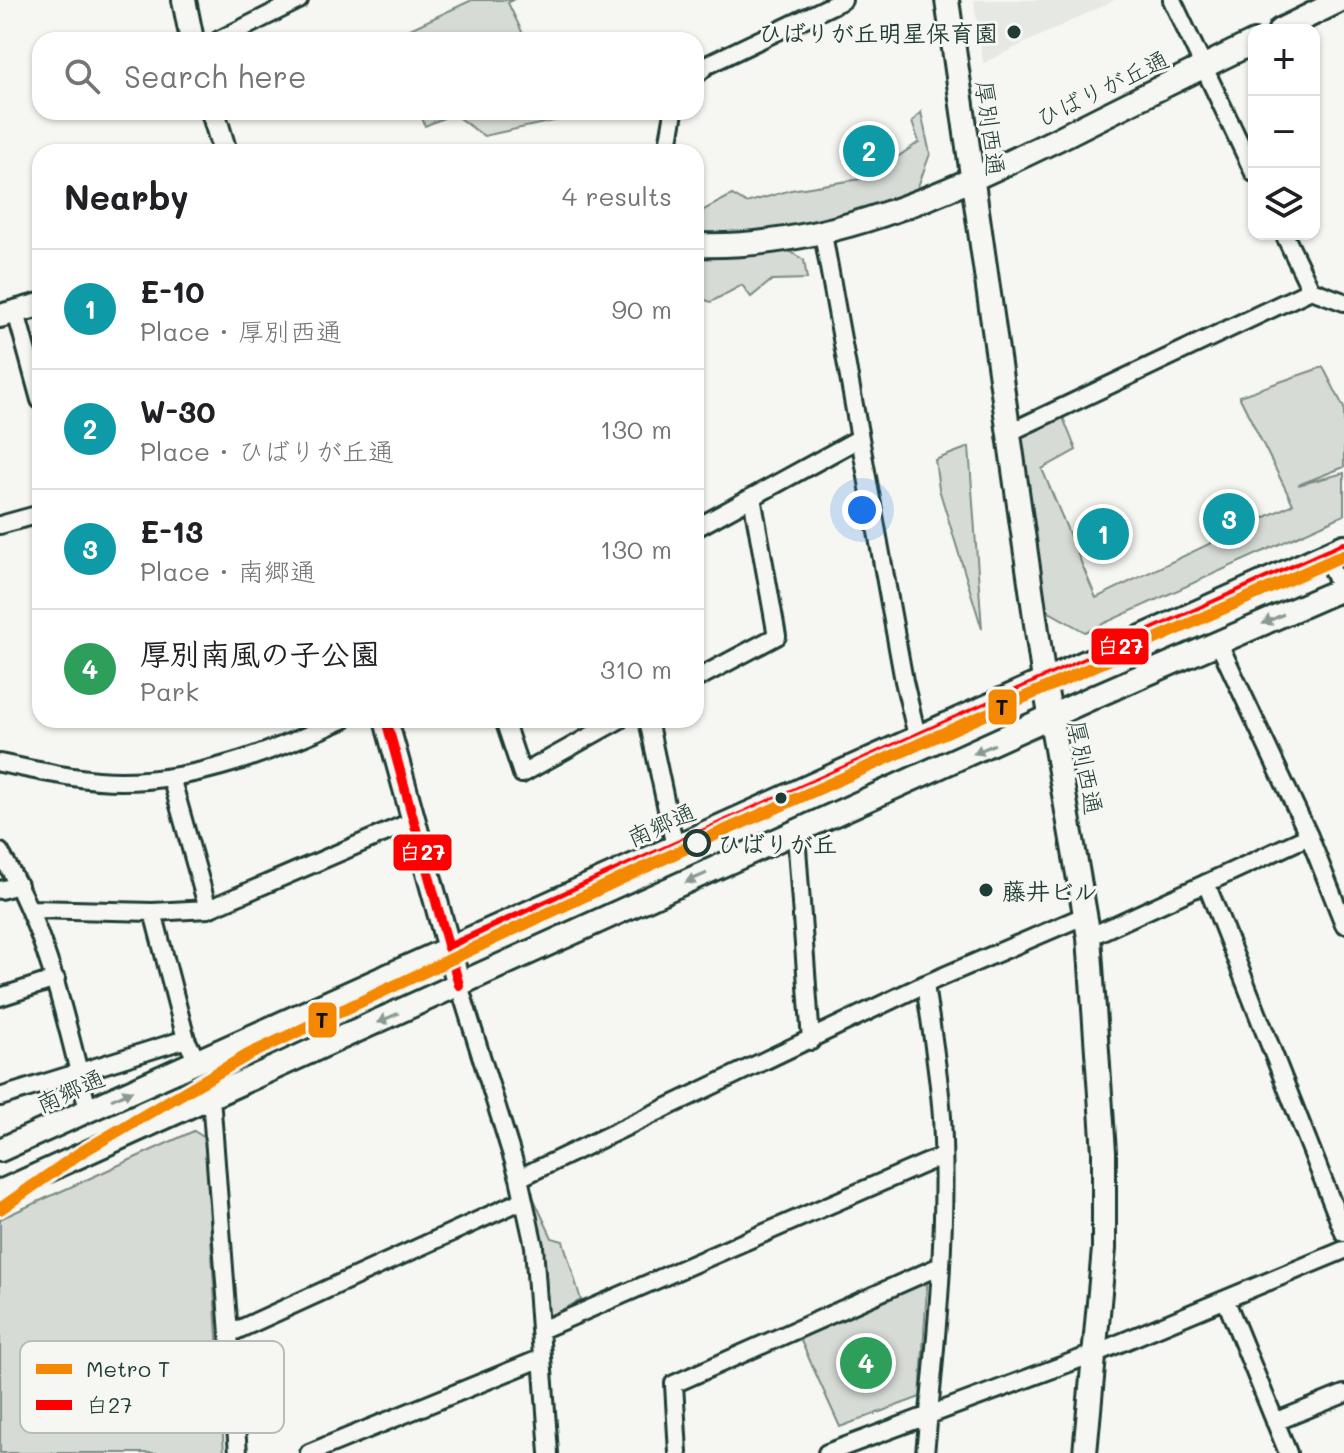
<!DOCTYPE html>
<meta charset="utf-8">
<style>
body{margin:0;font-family:Mali,"Klee One",sans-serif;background:#f6f6f6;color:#202124}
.controls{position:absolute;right:24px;top:24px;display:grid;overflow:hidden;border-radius:16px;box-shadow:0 2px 6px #0004}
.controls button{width:72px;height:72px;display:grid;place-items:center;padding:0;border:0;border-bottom:2px solid #e0e0e0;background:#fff;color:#202124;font:40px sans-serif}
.you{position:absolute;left:862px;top:510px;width:28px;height:28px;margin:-20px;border:6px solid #fff;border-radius:50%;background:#1a73e8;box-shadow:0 0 0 12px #1a73e833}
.badge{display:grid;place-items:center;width:52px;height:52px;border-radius:50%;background:#0f766e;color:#fff;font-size:26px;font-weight:700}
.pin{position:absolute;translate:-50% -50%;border:4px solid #fff;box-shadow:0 2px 8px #0006}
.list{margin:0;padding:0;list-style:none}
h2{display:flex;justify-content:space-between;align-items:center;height:104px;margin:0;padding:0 32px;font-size:34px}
h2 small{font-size:26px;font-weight:400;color:#757577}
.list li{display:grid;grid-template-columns:52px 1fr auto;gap:24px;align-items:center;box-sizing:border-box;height:120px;padding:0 32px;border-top:2px solid #e0e0e0}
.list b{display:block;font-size:30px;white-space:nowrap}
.list p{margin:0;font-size:26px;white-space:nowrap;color:#757577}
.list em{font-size:26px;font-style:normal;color:#757577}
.icon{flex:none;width:44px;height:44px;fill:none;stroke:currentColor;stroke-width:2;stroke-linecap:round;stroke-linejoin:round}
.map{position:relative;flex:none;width:1344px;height:1453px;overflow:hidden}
.search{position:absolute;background:#fff;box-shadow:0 2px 6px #0004;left:32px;top:32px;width:672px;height:88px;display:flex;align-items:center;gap:20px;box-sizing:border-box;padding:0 28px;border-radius:24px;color:#757577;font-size:30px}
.panel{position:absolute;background:#fff;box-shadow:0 2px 6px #0004;left:32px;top:144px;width:672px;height:584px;border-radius:24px}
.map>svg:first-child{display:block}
.built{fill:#e6e8e4}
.green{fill:#d6dbd6;stroke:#7a8c85;stroke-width:2}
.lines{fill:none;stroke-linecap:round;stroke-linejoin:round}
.street-casing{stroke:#1f3d34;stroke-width:22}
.secondary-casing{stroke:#1f3d34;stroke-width:28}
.street{stroke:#f6f6f2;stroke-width:16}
.secondary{stroke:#f6f6f2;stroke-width:22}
.bus-1-casing{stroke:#f6f6f2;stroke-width:16}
.bus-1{stroke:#f00;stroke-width:10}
.metro-1-casing{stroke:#f6f6f2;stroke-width:18}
.metro-1{stroke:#f48803;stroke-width:12}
.oneway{fill:#8a9a93}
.poi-dot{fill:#1f3d34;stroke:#f6f6f2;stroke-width:3}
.stop-dot{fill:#f6f6f2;stroke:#1f3d34;stroke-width:4}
.labels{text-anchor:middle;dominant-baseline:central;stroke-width:6;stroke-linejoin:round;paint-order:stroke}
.poi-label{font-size:24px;font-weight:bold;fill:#1f3d34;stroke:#f6f6f2;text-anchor:end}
.street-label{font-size:24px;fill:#1f3d34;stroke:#f6f6f2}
.stop-label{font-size:24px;font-weight:bold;fill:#1f3d34;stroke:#f6f6f2;text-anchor:start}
.key{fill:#f6f6f2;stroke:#b6beb9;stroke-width:2}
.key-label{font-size:22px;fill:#1f3d34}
.line-badge{stroke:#f6f6f2;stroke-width:3}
.badge-label{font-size:22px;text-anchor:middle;font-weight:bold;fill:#fff}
.pale-badge-label{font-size:22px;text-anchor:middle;font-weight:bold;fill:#111}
</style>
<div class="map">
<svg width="1344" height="1453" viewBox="0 0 1344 1453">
<rect width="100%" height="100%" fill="#f6f6f2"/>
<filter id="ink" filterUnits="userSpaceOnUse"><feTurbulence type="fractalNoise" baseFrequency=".0125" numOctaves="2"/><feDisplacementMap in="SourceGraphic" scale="16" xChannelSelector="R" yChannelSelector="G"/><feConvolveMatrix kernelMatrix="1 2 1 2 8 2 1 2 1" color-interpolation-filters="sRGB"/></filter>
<g filter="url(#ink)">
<!-- built -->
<path class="built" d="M974,0H1115L983,63Z"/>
<!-- green -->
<path class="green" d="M472,0H513L508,3L526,40H394L393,37Z
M420,112H573L576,116L484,136L453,114L425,126Z
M921,112L930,154L917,189L864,213L775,234L696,236V204L700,212L732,195L746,203L791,190L867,178L919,142L912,122Z
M776,243L804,260L807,279L772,280L751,297L742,285L711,302L696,297V247Z
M1323,367L1344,408V467L1298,485L1344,473V515L1085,632L1044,609L1015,436L1062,415L1076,450L1042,469L1096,598L1293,504L1239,396Z
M969,447L982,629L939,489L935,460Z
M194,1131L205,1138L224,1453H0V1219Z
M525,1180L552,1238L563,1241L581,1300L549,1317Z
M928,1272L920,1397L840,1427L796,1330Z"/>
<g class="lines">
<defs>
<path id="street" d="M1172,0L1254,173
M219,40L299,0
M696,75L707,65L843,0
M667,152L674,112
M823,234L904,681L917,736
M1284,234L1311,290L1344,302
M16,312L40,400
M1008,433L1311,290
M0,525L40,514
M696,528L860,438
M1325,555L1344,596
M1219,644L1309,836L1344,924
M696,679L777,636L752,497
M504,720L522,774L619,720
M648,720L675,847
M0,763C40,771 80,781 121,781C199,781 273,751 343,720
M171,777L208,909
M796,834L811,1041
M0,852C48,933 66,1019 88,1110
M1206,883L1344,1233
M0,890L19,885
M32,909L153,912L208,909L415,820
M153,912L186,1039L197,1061
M1089,937L1309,836
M459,985L519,1178L534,1246L549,1453
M0,997L56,979
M0,1097L186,1039
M211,1097L238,1453
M519,1178L925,984L1086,915
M1226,1301L1288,1453
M541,1330L942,1156
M231,1333L523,1200
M1275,1422L1344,1394
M309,1453L542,1358
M678,1453L674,1384L940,1266
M827,1453L1096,1353L1344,1250
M925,1453C936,1343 948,1228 942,1117C939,1073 931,1028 925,984"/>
<path id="secondary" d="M184,0L192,40
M947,0L1044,680L1089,937L1104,1152V1249L1085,1453
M1280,30L1341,0
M213,112L225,152
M696,245C828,249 942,195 1058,139C1123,106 1188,74 1254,42
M0,316L40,305
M386,720L459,985
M0,1150L1344,546
M0,1192L1098,695L1344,588"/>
</defs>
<!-- street casing -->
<use href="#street" class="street-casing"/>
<!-- secondary casing -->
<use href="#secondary" class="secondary-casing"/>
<!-- street -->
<use href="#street" class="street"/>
<!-- secondary -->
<use href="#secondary" class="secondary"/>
<defs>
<path id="bus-1" d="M386,720L459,985
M448,948L1344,546"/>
</defs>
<!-- bus-1 casing -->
<use href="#bus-1" class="bus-1-casing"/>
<!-- bus-1 -->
<use href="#bus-1" class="bus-1"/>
<defs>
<path id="metro-1" d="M0,1209L80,1153L248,1055L697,843L1344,555"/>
</defs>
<!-- metro-1 casing -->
<use href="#metro-1" class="metro-1-casing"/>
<!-- metro-1 -->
<use href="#metro-1" class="metro-1"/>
</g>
<!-- one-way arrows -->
<defs><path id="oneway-solid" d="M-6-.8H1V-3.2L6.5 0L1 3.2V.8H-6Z" transform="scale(2)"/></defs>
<g class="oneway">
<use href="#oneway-solid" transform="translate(1273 619) rotate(155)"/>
<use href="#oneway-solid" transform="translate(984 749) rotate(156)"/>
<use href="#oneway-solid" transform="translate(696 878) rotate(156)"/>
<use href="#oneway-solid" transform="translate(388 1018) rotate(156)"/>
<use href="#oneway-solid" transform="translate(122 1095) rotate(-24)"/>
</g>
</g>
<!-- markers -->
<g class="poi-dot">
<circle cx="1014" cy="32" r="8"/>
<circle cx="781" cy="798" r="7"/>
<circle cx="986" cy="890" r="8"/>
</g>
<circle class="stop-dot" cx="697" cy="843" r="12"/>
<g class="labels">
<!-- poi labels -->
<g class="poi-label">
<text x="998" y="32">ひばりが丘明星保育園</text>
<text x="1002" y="890" text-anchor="start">藤井ビル</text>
</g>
<!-- street labels -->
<g class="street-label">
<text transform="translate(1102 88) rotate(-26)">ひばりが丘通</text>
<text transform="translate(991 128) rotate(83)">厚別西通</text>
<text transform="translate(1086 767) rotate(79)">厚別西通</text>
<text transform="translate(661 824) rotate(-24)">南郷通</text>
<text transform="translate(70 1090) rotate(-24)">南郷通</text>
</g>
<!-- stop labels -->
<g class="stop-label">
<text x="717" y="843">ひばりが丘</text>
</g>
</g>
<!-- legend -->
<rect x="20" y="1341" width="264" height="92" rx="12" class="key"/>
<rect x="36" y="1364" width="36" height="10" fill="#f48803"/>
<rect x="36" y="1400" width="36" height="10" fill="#f00"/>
<g class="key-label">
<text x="86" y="1377">Metro T</text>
<text x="86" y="1413">白27</text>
</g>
<g class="line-badge">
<rect x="1090" y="627" width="60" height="39" rx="8" fill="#f00"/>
<rect x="987" y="688" width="31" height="38" rx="8" fill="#f48803"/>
<rect x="392" y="833" width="61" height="39" rx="8" fill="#f00"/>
<rect x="307" y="1001" width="31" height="38" rx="8" fill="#f48803"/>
</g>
<g class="badge-label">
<text x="1120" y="654">白27</text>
<text x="422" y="860">白27</text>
</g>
<g class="pale-badge-label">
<text x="1002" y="715">T</text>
<text x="322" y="1028">T</text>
</g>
</svg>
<div class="controls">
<button>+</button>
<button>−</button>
<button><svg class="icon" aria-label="layers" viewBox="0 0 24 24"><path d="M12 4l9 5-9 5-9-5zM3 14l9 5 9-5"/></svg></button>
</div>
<div class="you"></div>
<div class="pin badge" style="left:1103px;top:534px;background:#0f9aa8">1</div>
<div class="pin badge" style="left:869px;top:151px;background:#0f9aa8">2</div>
<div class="pin badge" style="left:1229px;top:519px;background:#0f9aa8">3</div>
<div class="pin badge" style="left:866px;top:1363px;background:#2e9e5b">4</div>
<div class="search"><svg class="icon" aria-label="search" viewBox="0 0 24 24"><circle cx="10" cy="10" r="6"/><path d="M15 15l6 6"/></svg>Search here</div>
<section class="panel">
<h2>Nearby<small>4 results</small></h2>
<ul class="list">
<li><span class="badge" style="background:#0f9aa8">1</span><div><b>E-10</b><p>Place · 厚別西通</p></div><em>90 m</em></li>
<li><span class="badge" style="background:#0f9aa8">2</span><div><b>W-30</b><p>Place · ひばりが丘通</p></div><em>130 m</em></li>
<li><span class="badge" style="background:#0f9aa8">3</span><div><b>E-13</b><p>Place · 南郷通</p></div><em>130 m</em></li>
<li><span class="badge" style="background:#2e9e5b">4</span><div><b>厚別南風の子公園</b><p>Park</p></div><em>310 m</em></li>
</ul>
</section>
</div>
